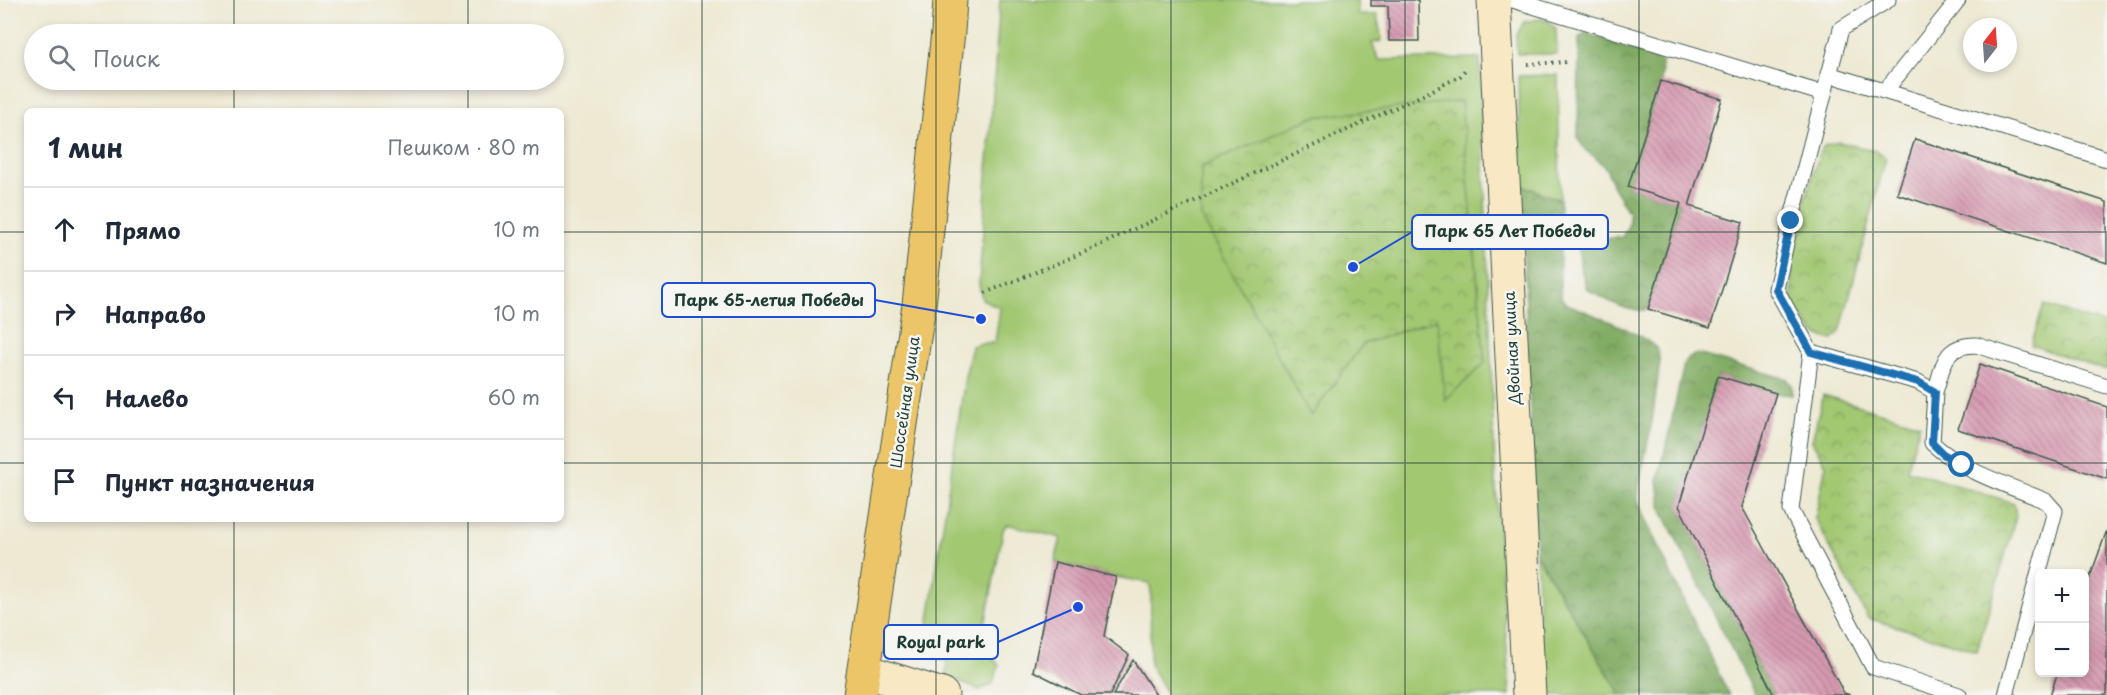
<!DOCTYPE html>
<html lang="ru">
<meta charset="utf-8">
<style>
body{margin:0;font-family:"Playpen Sans",sans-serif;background:#f2f2f3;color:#1f2937}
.controls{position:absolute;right:18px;bottom:18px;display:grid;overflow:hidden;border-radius:9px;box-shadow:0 3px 9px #0003}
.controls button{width:54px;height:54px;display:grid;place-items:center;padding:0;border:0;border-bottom:2px solid #e0e1e3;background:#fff;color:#1f2937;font:30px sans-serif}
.compass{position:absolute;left:1963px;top:18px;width:54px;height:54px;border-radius:50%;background:#fff;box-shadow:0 3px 9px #0003;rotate:17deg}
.stop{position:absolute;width:18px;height:18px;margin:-14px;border:4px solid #1f6fb2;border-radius:50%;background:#fff}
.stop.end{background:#1f6fb2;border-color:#fff;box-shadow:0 2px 6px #0008}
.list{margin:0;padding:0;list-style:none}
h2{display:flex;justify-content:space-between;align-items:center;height:78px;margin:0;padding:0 24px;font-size:26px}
h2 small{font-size:20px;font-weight:400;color:#747a83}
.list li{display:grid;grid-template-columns:39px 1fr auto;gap:18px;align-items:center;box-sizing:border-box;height:84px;padding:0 24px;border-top:2px solid #e0e1e3}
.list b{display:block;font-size:22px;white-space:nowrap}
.list em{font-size:20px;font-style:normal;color:#747a83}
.icon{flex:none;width:33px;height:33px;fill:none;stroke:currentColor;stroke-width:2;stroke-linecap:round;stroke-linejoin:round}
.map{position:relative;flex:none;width:2107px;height:695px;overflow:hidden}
.search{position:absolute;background:#fff;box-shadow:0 3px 9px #0003;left:24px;top:24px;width:540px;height:66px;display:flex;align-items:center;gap:15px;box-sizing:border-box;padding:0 21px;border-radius:33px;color:#747a83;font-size:22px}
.panel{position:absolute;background:#fff;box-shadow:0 3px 9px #0003;left:24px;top:108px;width:540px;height:414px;border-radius:9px}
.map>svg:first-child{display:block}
.green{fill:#a2c872;stroke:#608253;stroke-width:1.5}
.forest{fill:url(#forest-crowns);stroke:#50744c;stroke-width:1.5}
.park{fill:url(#park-crowns);stroke:#608253;stroke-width:1.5}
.building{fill:url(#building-back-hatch)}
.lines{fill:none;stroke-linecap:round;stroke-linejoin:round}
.lane-casing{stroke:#3e574c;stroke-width:17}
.secondary-casing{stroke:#3e574c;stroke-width:35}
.highway-casing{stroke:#3e574c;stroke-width:35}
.path{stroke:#3e574c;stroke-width:4;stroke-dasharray:1.5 4.5;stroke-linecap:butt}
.lane{stroke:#fff;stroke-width:15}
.secondary{stroke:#f8e8c3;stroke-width:33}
.highway{stroke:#edc569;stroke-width:33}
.route{stroke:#1f6fb2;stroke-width:8}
.grid{fill:none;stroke:#1f3d34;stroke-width:1.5;stroke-opacity:0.55}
.labels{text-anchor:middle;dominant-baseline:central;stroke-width:5;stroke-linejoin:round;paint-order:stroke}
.street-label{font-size:15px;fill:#1f3d34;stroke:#f6f6f2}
.leader{fill:none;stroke:#1d4ed8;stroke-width:2}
.callout-dot{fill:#1d4ed8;stroke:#f6f6f2;stroke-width:2}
.callout{fill:#f6f6f2;stroke:#1d4ed8;stroke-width:2}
.callout-label{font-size:16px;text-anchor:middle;font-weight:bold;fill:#1f3d34}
</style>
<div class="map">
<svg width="2107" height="695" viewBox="0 0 2107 695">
<defs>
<pattern id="forest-crowns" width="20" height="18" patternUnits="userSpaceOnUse" patternTransform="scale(1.5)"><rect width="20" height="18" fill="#81ac64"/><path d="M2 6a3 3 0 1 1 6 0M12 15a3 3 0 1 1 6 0" fill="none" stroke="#698d53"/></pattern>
<pattern id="park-crowns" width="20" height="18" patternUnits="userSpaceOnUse" patternTransform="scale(1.5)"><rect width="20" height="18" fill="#a2c872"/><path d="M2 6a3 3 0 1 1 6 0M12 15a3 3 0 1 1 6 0" fill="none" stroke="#83a45e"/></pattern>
<pattern id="building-back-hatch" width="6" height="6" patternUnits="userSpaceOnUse" patternTransform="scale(1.5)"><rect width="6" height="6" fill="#d79ab1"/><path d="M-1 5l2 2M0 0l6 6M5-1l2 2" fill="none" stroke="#ae7f91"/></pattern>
</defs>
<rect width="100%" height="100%" fill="#f6f6f2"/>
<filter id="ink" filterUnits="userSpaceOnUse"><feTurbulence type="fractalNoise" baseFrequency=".0167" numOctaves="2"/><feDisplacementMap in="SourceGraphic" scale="12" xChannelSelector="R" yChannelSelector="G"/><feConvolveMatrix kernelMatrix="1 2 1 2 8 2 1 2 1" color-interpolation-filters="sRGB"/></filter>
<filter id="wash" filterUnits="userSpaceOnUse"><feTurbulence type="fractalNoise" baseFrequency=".008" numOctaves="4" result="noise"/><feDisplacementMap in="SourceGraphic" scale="24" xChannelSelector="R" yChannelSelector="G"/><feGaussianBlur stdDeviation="1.35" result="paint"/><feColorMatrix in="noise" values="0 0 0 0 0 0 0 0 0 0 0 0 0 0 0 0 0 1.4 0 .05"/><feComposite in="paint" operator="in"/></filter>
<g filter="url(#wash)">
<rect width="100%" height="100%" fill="#ede9d3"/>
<!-- green -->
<path class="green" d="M1000,0H1357L1358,15H1377L1382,41L1372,43L1379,60L1480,58L1495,474L1510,695H1167L1150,664L1151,590L1149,583L1116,577L1055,562L1061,538L1011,525H1006L1003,530L982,641C983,657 993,654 999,666L992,685L979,690L946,676L947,662L924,654L965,377L972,346L982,343H995L1000,308L982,299L979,284Z
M1541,19L1549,22L1556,29L1557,54H1517L1516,36L1524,22Z
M1558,75L1560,200L1521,185L1518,76Z
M1536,554L1621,695H1544Z"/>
<!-- forest -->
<path class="forest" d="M1586,33L1655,58L1662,63L1661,81L1628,187L1681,203L1648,309C1628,315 1604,298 1587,289L1580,265L1579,249L1587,240L1622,237L1629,224V213L1613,187L1607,170L1595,157L1586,151L1578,139L1579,38Z
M1521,185L1560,200V285L1561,297L1565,303C1585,312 1648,334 1658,351C1658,352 1659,360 1660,361L1652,422L1639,485L1638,500L1644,517L1729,695H1621L1536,554Z
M1697,354L1787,379L1792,385V395L1776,393L1718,376L1679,506L1774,695H1755L1662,511L1658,481L1684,364L1689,357Z"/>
<!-- park -->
<path class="park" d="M1461,101L1485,363L1445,400L1437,319L1363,344L1311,416L1201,216V167L1313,117Z
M1839,142L1876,151L1886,158L1840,332L1833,340C1827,338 1821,337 1816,334C1808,328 1793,304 1792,294C1788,246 1806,198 1820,152L1824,146Z
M2044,305L2107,325V371L2031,345Z
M1823,395L1920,424L1907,470L2014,503L2016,517L1977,651L1868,618L1815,519L1826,465L1812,441Z"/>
<g id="blocks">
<!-- building -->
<path class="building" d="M1371,0H1418L1419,41H1389L1388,6H1371Z
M1661,81L1722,99L1689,206L1743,222L1710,328L1648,309L1681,203L1628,187Z
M1915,139L2107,202V263L1897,194Z
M1980,364L2107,407V479L1958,429Z
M1718,376L1776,393L1742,507L1844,693L1850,695H1774L1679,506Z
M2107,530V695H2050L2058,672H2084V594Z
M1055,562L1116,577L1104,636L1129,655L1110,695H1081L1033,671Z
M1133,660L1156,695H1113Z"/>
</g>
</g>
<g filter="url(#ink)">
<use href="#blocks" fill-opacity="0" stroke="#3e574c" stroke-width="1.5"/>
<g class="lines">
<defs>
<path id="lane" d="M1513,0L1824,94L1841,29L1888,0
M1828,74L2107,159
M1885,91L1958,0
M1824,94L1791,221L1776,289L1811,352L1791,510L1873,667L1959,695
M1811,352L1918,382L1935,392L1932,443C1963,472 2008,485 2046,501L2055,511L2006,695
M1935,392C1944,365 1943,345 1976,345L2107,386"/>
<path id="secondary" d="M1494,0L1529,695
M865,671L942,695"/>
<path id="highway" d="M860,695L919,305L948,32L950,0"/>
</defs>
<!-- lane casing -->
<use href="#lane" class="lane-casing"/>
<!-- secondary casing -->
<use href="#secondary" class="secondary-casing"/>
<!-- highway casing -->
<use href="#highway" class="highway-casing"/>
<!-- path -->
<path class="path" d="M1528,64L1567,62
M985,293L1087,251L1429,92L1460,76L1465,70"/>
<!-- lane -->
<use href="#lane" class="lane"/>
<!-- secondary -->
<use href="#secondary" class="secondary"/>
<!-- highway -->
<use href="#highway" class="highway"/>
</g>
</g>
<g class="lines" filter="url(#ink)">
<!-- route -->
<path class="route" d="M1791,221L1776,289L1811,352L1918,382L1935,392L1932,443L1943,454L1962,465"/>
</g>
<!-- grid -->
<path class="grid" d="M234,0V34M468,0V34M702,0V695M936,0V695M1171,0V695M1405,0V695M1639,0V695M1873,0V695M234,80V111M468,80V111M0,232H27M561,232H2107M0,463H27M561,463H2107M234,519V695M468,519V695"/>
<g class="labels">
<!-- street labels -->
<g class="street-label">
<text transform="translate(1511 348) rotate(-93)">Двойная улица</text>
<text transform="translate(904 402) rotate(-82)">Шоссейная улица</text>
</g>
</g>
<!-- callouts -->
<path class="leader" d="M1353 267L1412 232M981 319L875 300M1078 607L998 642"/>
<g class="callout-dot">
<circle cx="1353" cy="267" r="6"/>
<circle cx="981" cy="319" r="6"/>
<circle cx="1078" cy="607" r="6"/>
</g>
<g class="callout">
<rect x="1412" y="215" width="196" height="34" rx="6"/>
<rect x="662" y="283" width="213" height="34" rx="6"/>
<rect x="884" y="625" width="114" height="34" rx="6"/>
</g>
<g class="callout-label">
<text x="1510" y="237">Парк 65 Лет Победы</text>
<text x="769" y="306">Парк 65-летия Победы</text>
<text x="941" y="648">Royal park</text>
</g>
</svg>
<div class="controls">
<button>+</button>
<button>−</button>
</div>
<svg class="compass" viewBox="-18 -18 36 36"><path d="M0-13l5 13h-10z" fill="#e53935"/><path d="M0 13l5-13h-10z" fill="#747a83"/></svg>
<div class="stop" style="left:1962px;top:465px"></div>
<div class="stop end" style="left:1791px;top:221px"></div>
<div class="search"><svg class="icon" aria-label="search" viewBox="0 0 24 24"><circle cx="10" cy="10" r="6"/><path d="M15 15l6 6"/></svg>Поиск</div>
<section class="panel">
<h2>1 мин<small>Пешком · 80 m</small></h2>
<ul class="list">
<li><svg class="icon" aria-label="ahead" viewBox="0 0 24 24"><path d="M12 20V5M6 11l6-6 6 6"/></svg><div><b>Прямо</b></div><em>10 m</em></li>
<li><svg class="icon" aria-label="right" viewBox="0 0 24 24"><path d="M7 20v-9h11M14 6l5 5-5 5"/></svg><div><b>Направо</b></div><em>10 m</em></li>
<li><svg class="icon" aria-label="left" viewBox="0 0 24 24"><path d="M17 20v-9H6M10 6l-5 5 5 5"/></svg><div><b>Налево</b></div><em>60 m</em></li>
<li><svg class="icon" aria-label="arrive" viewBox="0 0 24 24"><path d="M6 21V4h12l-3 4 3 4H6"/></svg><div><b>Пункт назначения</b></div></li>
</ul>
</section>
</div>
